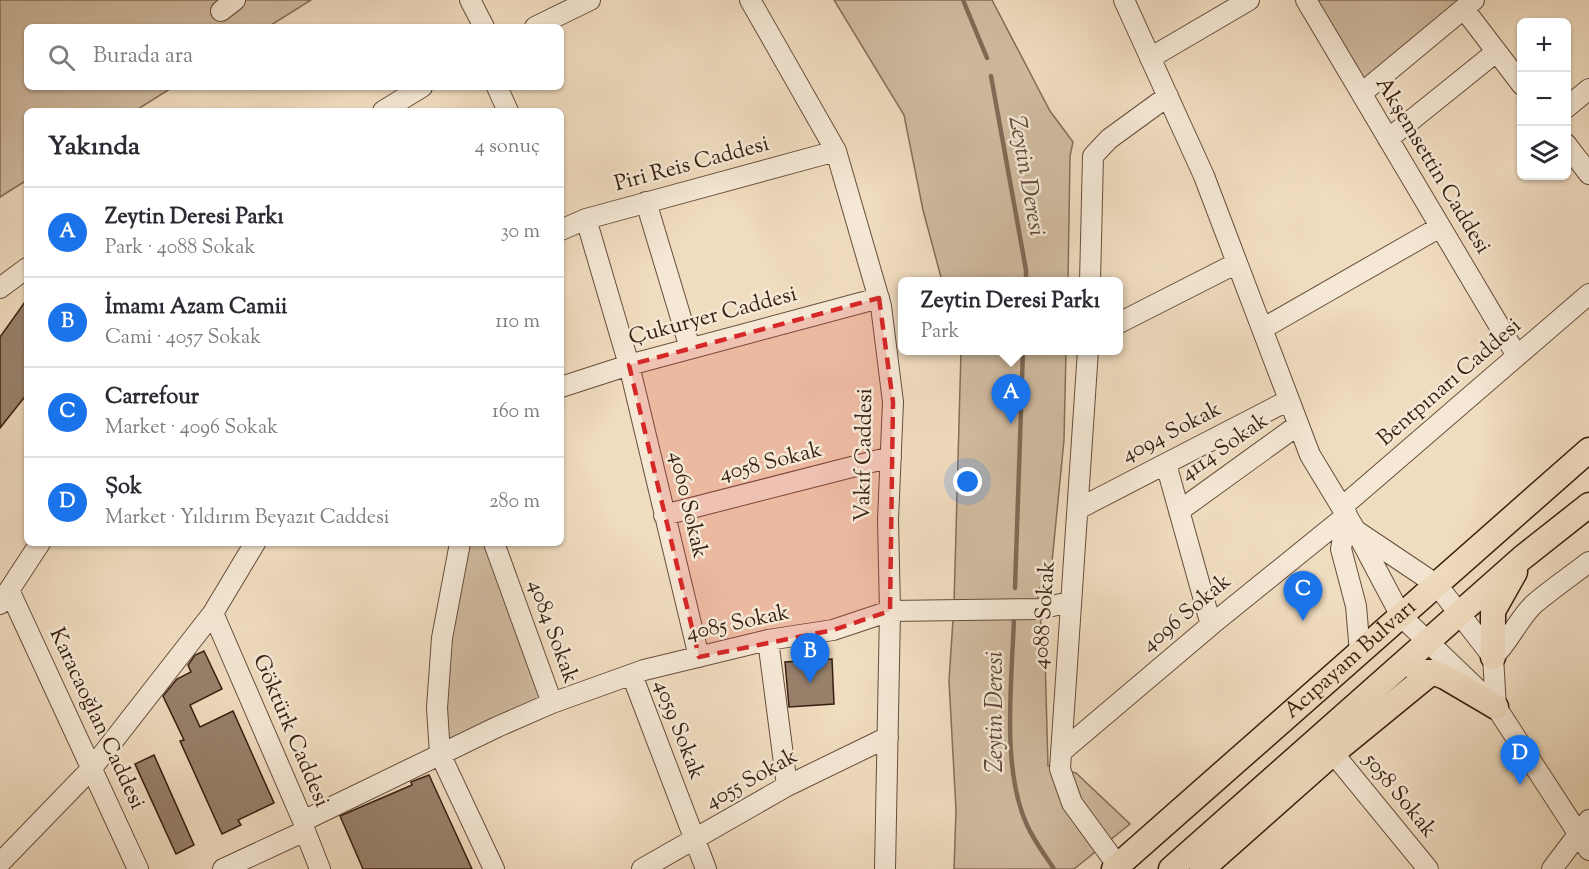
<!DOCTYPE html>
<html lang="tr">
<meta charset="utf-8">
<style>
body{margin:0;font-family:"Sorts Mill Goudy",serif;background:#f7f7f7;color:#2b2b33}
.controls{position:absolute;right:18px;top:18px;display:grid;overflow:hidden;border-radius:9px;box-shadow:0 2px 4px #0004}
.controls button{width:54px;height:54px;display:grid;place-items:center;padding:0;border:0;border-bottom:2px solid #e1e1e2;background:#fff;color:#2b2b33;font:30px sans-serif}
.you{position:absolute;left:968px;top:482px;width:21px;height:21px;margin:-15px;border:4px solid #fff;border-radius:50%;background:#1a73e8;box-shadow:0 0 0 9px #1a73e833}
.badge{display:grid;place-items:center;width:39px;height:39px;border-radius:50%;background:#1a73e8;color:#fff;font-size:20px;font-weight:700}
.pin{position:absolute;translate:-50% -50px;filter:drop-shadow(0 2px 3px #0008)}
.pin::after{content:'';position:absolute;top:32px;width:21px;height:18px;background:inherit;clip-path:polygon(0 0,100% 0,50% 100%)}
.popup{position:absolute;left:898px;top:277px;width:225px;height:78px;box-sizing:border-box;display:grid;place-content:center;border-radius:9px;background:#fff;filter:drop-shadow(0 2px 4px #0005);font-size:20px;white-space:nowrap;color:#7c7c81}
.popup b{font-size:22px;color:#2b2b33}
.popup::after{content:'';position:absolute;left:50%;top:100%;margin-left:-12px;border:12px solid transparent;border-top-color:#fff}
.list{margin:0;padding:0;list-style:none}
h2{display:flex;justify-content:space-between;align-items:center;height:78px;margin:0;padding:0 24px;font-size:26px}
h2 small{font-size:20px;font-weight:400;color:#7c7c81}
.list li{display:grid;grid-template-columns:39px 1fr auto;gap:18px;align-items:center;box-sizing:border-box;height:90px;padding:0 24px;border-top:2px solid #e1e1e2}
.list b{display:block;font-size:22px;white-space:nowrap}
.list p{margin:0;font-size:20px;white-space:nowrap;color:#7c7c81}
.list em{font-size:20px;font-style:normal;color:#7c7c81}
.icon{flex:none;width:33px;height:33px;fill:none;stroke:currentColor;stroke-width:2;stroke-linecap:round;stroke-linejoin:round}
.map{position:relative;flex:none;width:1589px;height:869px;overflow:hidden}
.search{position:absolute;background:#fff;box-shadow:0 2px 4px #0004;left:24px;top:24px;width:540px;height:66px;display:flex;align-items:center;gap:15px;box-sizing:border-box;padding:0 21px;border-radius:9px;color:#7c7c81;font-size:22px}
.panel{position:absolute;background:#fff;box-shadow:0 2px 4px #0004;left:24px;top:108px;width:540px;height:438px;border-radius:9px}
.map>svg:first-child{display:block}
.green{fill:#d1bca1;stroke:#846e58;stroke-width:1.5}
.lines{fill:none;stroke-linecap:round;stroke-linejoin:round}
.stream{stroke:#816a56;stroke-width:4.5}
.building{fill:#98816b;stroke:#381f10;stroke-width:1.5}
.minor-casing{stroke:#664e3c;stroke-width:22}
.major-casing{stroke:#381f10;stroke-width:27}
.minor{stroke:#f5e8d5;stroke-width:20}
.major{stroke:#f0dcbf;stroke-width:24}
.marked{fill:#d62828;fill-opacity:0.2;stroke:#d62828;stroke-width:4.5;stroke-dasharray:12 8;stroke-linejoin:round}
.labels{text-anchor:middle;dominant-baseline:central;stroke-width:5;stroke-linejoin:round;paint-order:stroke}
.street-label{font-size:22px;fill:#381f10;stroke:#f5e8d5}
.water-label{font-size:24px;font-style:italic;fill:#624b39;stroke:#f5e8d5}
</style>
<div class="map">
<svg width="1589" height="869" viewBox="0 0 1589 869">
<rect width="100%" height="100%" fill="#f0dcbf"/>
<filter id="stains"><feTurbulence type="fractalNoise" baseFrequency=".00333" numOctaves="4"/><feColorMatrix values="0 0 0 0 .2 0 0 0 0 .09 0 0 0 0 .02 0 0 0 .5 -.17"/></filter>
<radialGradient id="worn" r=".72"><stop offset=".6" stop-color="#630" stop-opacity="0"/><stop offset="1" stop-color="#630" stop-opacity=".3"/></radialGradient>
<!-- green -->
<path class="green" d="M0,0H311L268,27H27V87H173L135,111H27V180L0,197Z
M834,0H992L1050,111L1073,142L1070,156L1068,281H942L923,210L904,115Z
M1311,0H1464L1364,83Z
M961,351H1066L1064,440L1051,572L1037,592L1045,657L1048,766L1076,773L1130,824L1074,869H954L956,810L949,681L954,604Z
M468,543H491L544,702L446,741L443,736L454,613Z"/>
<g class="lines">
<!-- stream -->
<path class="stream" d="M963,0L987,58
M991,76L1026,270V282
M1015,588L1023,350
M1014,618C1012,680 1001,769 1027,825C1034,841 1045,855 1054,869"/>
</g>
<!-- building -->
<path class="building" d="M27,299V394L0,428V337Z
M204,651L222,689L190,705L200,727L233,711L274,803L238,820L241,825L222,834L180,741L184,740L163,696L177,679L191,672L188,665L195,655Z
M832,659L834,704L789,707L785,662Z
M154,755L194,845L176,854L135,764Z
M429,775L472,869H363L340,816L412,785L411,782Z"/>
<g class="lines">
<defs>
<path id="minor" d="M470,0L484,27
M750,0L836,151L881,306L893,402L888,520L890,611L885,869
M1124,0L1204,176L1310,455L1356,531L1401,616L1496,707L1589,850
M1306,0L1517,356
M1464,9L1522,85
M221,11L235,0
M535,27L590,0
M1150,58L1249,0
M497,87L508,111
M1362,93L1474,0
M1566,108L1589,89
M383,111L422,87
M1388,139L1496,52
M1566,144L1589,174
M646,202L690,348
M586,219L629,365L699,657
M561,230L586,219L836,151
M1090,282L1093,156L1109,139L1168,96
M0,288L27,268
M1119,323L1237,263
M1262,329L1440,227
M1088,350L1060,769L1072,803L1118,866
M561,387L629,365L879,298
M1166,464L1211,625
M1342,507L1589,294
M1078,509L1289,400
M1179,511L1298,425
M664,515L891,457
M1347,515L1341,549L1356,606L1360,653
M1358,532L1437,585L1493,657L1496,707
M460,543L442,638L437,708L440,754L494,869
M494,543L552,703
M9,590L138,869
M0,604L40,543
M213,613L303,821L305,831L320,869
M768,640L787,786
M1493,657C1509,642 1517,621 1533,605C1550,590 1571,576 1589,562
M632,675L706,869
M1061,752L1211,625L1347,515
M1333,753L1428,869
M303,821L497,727L552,703L644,670L768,640L833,630L890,611L1039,609L1070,602
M0,863L92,768L213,613L255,543
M223,869L305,831
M642,869L787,786L888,737
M1552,869L1589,820"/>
<g id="major">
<path d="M1493,657V611L1515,572"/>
<path d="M1418,672H1432L1445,677L1496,707"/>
<path id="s1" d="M1114,869L1589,450"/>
<path d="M1171,869L1522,558L1589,505"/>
<path d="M1202,869L1333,753L1432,672"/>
</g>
</defs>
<!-- minor casing -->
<use href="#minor" class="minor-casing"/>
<!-- major casing -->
<use href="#major" class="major-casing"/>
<!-- minor -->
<use href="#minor" class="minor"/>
<!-- major -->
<use href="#major" class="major"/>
</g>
<!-- marked area -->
<path class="marked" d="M879,298L893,402L890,611L833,630L699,657L629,365Z"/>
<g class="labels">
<!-- street labels -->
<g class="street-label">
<text transform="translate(692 165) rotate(-15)">Piri Reis Caddesi</text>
<text transform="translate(1432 166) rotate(59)">Akşemsettin Caddesi</text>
<text transform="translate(713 317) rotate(-15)">Çukuryer Caddesi</text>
<text transform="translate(1450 383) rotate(-41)">Bentpınarı Caddesi</text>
<text transform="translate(1172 433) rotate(-27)">4094 Sokak</text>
<text transform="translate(1225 448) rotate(-35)">4114 Sokak</text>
<text transform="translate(865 455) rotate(-89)">Vakıf Caddesi</text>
<text transform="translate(771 463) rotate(-14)">4058 Sokak</text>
<text transform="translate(687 505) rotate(77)">4060 Sokak</text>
<text transform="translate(1187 614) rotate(-40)">4096 Sokak</text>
<text transform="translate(1045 615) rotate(-86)">4088 Sokak</text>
<text transform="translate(738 624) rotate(-12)">4085 Sokak</text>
<text transform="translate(552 632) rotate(70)">4084 Sokak</text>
<text stroke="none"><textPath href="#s1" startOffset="316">Acıpayam Bulvarı</textPath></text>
<text transform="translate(96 719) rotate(65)">Karacaoğlan Caddesi</text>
<text transform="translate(678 730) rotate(69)">4059 Sokak</text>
<text transform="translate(290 731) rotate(67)">Göktürk Caddesi</text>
<text transform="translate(752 780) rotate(-29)">4055 Sokak</text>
<text transform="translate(1399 796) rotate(51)">5058 Sokak</text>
</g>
<!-- water labels -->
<g class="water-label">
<text transform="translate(1026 176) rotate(80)">Zeytin Deresi</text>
<text transform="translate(996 712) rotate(-90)">Zeytin Deresi</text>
</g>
</g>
<rect width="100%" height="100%" filter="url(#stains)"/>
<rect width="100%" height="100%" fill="url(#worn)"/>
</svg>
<div class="controls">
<button>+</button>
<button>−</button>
<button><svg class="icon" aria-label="layers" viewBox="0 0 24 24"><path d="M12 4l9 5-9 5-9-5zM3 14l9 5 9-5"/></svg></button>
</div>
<div class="you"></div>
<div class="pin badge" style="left:1011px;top:424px">A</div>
<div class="popup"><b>Zeytin Deresi Parkı</b>Park</div>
<div class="pin badge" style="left:810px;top:683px">B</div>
<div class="pin badge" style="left:1303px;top:621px">C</div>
<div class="pin badge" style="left:1520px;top:785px">D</div>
<div class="search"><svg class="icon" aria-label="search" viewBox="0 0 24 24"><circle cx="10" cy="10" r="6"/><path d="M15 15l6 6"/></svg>Burada ara</div>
<section class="panel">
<h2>Yakında<small>4 sonuç</small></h2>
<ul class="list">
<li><span class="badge">A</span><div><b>Zeytin Deresi Parkı</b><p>Park · 4088 Sokak</p></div><em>30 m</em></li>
<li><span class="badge">B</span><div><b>İmamı Azam Camii</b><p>Cami · 4057 Sokak</p></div><em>110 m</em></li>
<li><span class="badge">C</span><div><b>Carrefour</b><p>Market · 4096 Sokak</p></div><em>160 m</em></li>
<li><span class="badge">D</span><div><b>Şok</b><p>Market · Yıldırım Beyazıt Caddesi</p></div><em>280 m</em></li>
</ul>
</section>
</div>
